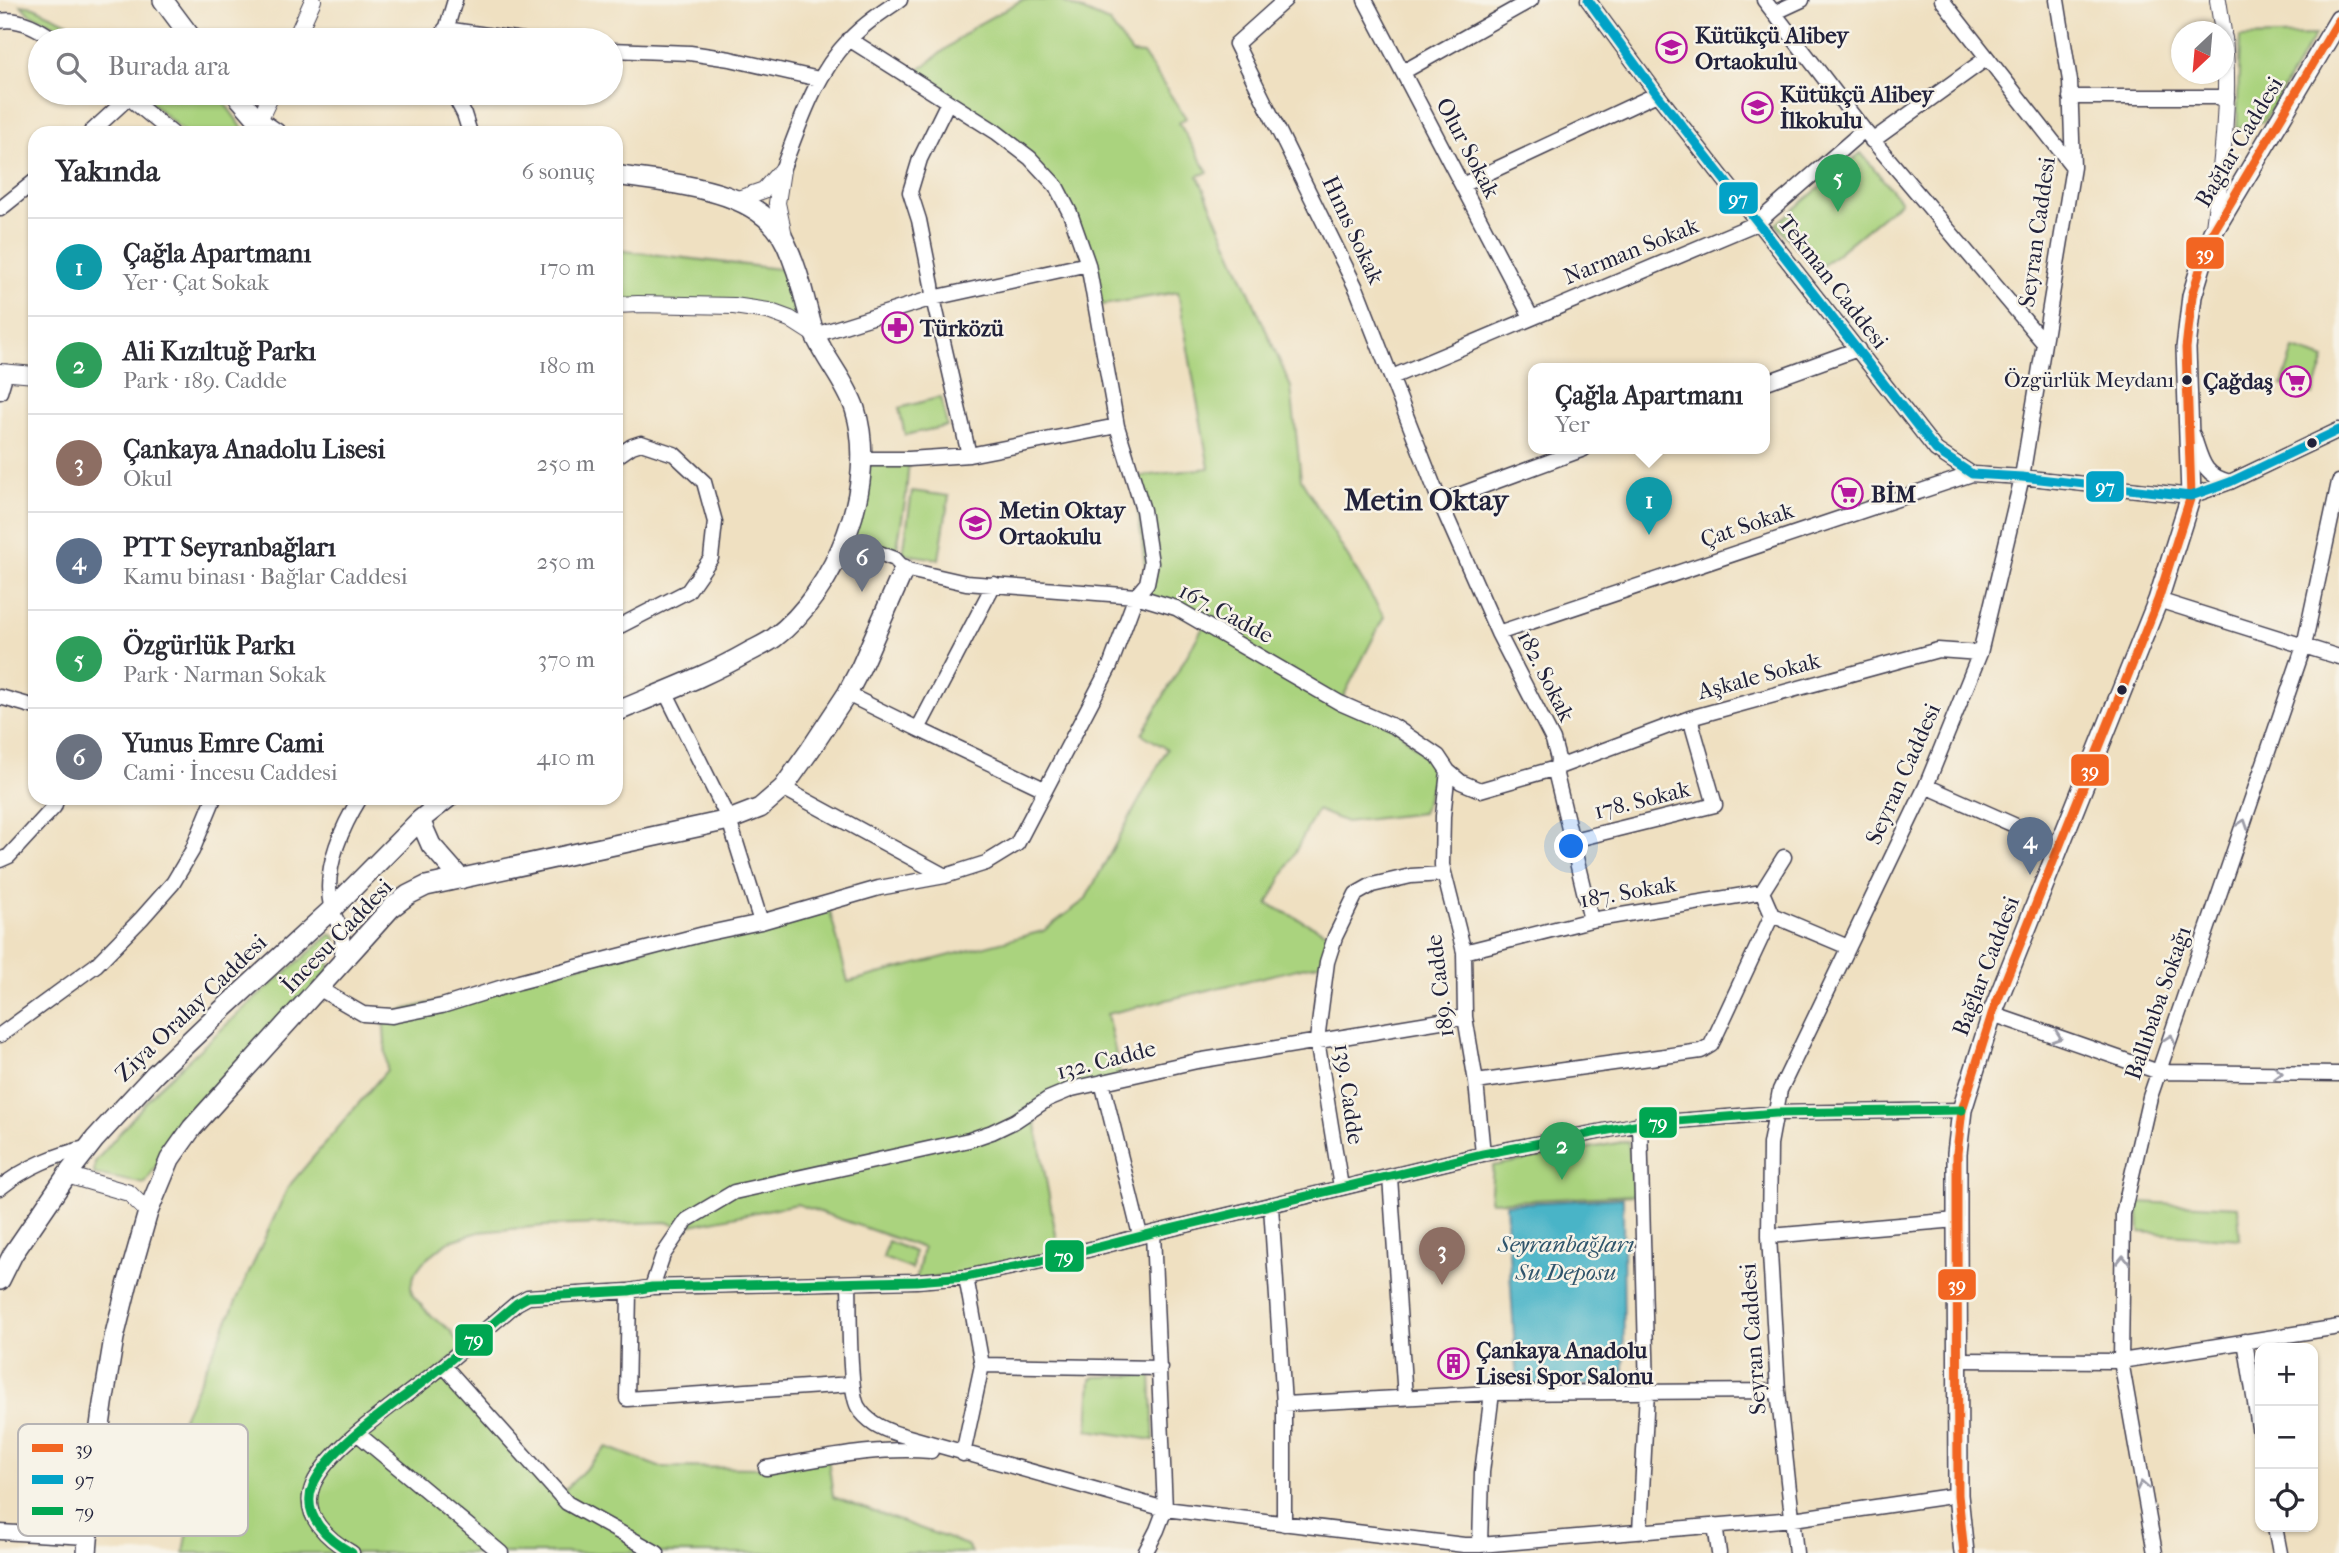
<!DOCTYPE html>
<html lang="tr">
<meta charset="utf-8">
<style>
body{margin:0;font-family:"IM FELL French Canon",serif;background:#f2f2f3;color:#2b2b33}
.controls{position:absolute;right:21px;bottom:21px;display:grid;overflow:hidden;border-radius:14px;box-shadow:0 2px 5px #0004}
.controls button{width:63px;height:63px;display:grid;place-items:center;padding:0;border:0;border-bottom:2px solid #e1e1e2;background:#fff;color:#2b2b33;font:35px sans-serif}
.compass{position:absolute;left:2171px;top:21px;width:63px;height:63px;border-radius:50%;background:#fff;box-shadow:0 2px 5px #0004;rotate:206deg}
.you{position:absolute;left:1572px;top:847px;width:24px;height:24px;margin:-18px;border:5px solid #fff;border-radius:50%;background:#1a73e8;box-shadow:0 0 0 10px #1a73e833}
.badge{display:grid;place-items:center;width:46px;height:46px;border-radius:50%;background:#b45309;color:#fff;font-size:23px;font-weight:700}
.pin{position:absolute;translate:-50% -58px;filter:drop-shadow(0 2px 4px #0008)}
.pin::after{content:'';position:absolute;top:37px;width:24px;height:21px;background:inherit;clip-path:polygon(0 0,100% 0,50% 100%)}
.popup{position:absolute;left:1528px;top:363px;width:242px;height:91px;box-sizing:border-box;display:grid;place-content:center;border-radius:14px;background:#fff;filter:drop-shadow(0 2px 5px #0005);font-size:23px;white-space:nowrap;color:#7c7c81}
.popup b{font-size:26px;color:#2b2b33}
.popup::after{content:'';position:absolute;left:50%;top:100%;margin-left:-14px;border:14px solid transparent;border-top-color:#fff}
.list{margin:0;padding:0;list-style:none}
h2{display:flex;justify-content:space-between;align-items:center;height:91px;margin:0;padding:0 28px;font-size:30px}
h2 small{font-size:23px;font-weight:400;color:#7c7c81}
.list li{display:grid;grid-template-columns:46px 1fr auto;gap:21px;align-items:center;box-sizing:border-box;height:98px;padding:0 28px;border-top:2px solid #e1e1e2}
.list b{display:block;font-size:26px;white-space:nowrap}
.list p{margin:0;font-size:23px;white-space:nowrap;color:#7c7c81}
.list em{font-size:23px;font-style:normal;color:#7c7c81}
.icon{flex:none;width:38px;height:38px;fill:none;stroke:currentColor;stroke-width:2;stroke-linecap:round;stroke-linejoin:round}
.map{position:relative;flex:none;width:2339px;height:1553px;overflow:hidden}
.search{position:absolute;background:#fff;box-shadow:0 2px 5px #0004;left:28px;top:28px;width:595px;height:77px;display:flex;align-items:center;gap:18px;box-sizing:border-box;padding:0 24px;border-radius:38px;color:#7c7c81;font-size:26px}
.panel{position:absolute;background:#fff;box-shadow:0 2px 5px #0004;left:28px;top:126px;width:595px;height:679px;border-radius:21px}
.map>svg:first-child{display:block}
.green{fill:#aad37e;stroke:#667a5c;stroke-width:2}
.water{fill:#49b4c7;stroke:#366b81;stroke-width:2}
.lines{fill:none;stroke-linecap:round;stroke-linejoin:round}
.minor-casing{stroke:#413e4f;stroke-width:17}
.tertiary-casing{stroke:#413e4f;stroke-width:18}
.secondary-casing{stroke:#413e4f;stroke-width:22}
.minor{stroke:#fff;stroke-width:14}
.tertiary{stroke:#fff;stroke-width:16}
.secondary{stroke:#fff;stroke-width:19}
.bus-1-casing{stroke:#f7f3e8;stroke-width:14}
.bus-2-casing{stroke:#f7f3e8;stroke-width:14}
.bus-3-casing{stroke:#f7f3e8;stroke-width:14}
.bus-1{stroke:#f26522;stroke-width:9}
.bus-2{stroke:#02a2c7;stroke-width:9}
.bus-3{stroke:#00a651;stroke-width:9}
.oneway{stroke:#9c9ca7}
.bus-dot{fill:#22223b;stroke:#f7f3e8;stroke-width:2.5}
.labels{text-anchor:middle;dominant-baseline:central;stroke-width:5;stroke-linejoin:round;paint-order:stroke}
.bus-label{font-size:21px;fill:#22223b;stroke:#f7f3e8;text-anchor:end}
.poi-label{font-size:23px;font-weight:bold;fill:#22223b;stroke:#f7f3e8;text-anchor:start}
.street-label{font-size:23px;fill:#22223b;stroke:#f7f3e8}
.water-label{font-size:24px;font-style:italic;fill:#30556c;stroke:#f7f3e8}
.district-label{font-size:30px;font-weight:bold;fill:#22223b;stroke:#f7f3e8}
.key{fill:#f7f3e8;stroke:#b7b4b4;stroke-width:2}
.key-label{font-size:19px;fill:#22223b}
.line-badge{stroke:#f7f3e8;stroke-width:2.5}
.badge-label{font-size:19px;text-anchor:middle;font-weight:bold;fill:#fff}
</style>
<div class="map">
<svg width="2339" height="1553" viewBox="0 0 2339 1553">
<rect width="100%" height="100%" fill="#f7f3e8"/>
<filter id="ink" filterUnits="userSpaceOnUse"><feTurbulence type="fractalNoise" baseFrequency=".0143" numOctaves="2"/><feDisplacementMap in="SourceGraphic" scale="14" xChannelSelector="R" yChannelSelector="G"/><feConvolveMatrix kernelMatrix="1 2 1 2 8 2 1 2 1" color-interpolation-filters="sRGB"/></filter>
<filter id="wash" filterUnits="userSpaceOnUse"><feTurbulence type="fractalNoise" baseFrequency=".00686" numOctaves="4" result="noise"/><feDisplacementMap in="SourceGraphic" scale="28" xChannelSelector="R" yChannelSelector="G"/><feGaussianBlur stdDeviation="1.57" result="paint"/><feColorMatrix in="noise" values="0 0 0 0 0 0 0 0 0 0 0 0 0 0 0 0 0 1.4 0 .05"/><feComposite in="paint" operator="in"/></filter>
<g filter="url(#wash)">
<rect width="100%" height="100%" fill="#efe0c1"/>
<!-- green -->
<path class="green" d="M1022,0H1059L1109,22L1132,53L1143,54L1186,118L1179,123L1208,172L1198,176L1291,387L1301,479L1384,617L1340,703L1395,727L1437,768L1422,813L1346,822L1317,810L1268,904L1335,937L1327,962L1107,1014L1121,1078L1033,1108L1060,1257L916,1281L923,1248L797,1204L682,1227L666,1222L544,1226L479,1232L447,1242L423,1262L415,1273L411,1286L413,1296L432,1317L450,1330L462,1349L444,1365L560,1495L607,1447L659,1467L766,1468L828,1458L833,1497L967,1545L971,1553H184L190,1518L141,1510L288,1187L387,1070L383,1015L828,903L848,982L1043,931L1085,900L1167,749L1142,734L1205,624L1136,596L1147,583L1134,477L1209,468L1178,292L1096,306L1070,213L1030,158L909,78L975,26Z
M21,5L34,7L104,40H79L51,23L28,13Z
M2315,35L2264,121L2237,128L2240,37Z
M141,93H217L244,130L241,133H185Z
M1861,153L1901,201L1816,271L1776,224Z
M616,250L797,271L815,335L768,311L616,305Z
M2294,349L2325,359L2313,395L2282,385Z
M941,397L947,426L905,435L899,408Z
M860,459H909L906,496L895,559L845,540Z
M912,491L949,496L939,559L903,554Z
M331,934L336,938L328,971L172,1140L145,1184L94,1174L95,1162L157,1089L251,1002Z
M1628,1141L1634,1195L1490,1202L1493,1166Z
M2138,1202L2238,1207L2240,1239L2140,1232Z
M888,1241L914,1252L912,1269L883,1258Z
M1151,1375L1154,1440L1088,1430L1091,1379L1094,1377Z"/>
<!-- water -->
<path class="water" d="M1623,1198L1624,1384L1517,1386L1506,1204Z"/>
</g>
<g filter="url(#ink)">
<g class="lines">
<defs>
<path id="minor" d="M1285,0L1236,44L1357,290L1440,502L1498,633L1553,740L1558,759L1556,775L1591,920
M1365,0L1531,317
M1588,0L1657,94L1936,450L1972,474L2022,477L2191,496L2230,482L2339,430
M1764,0L1864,130L2043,342
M1942,0L2073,167
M1774,13L1802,0
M0,21C19,17 40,29 55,40
M445,29L523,40
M849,39L996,132L1030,158L1056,186L1070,213L1088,264L1117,426L969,455L909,459H860
M443,40L455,0
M611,50L690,53L730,59L819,79
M1403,72L1531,0
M123,93L172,133
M453,93L464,114L470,133
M2070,97H2227
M948,102L920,159L910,192L919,220L932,285L933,298L969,455
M90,133L129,97
M1872,141L1987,58
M782,170C800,124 814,76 849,40C864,24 882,12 900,0
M1462,185L1657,94
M0,209L35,181
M815,335L933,298L1088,264
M1392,377L1757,223L1864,130
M1764,383L1858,349
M0,392L6,372
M2193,435C2202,460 2202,475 2230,482
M616,457L632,446L641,443L674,454L704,482L715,522L711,558L688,591L616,628
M1440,502L1584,449
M845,540L895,559L904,569L966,583L1136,596L1176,608L1340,703L1395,727L1438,756L1448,771L1461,782L1480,790L1556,768L1690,718L1938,650L1980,653
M2158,600L2339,657
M1498,633L1972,474
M665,691L729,820L761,922
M847,694L918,729L994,584
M0,697L35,707
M918,729L1044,789
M1448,771L1443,816L1442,865L1464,952L1465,1017L1476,1082L1483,1154
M1926,786L2059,845
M783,788L945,876
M1573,840L1715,805L1690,718
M0,860L9,856L54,807L57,798
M1772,915L1848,947
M1464,952L1591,920L1762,892L1784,857
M341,964C342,953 344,942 341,931C339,922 332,915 331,906C323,869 341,829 360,798
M318,988L363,1014L392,1016L442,1006L519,982L704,934L761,922L879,888L945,876L986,863L1017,844L1110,666L1136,596L1147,583L1151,563L1143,510L1117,426
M1992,1014L2159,1072L2339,1074
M0,1035L96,965L142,918L173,883L192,851L214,798
M1102,1082L1140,1235
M1476,1082L1701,1051L1711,1045L1716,1035L1772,915L1762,892
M1390,1177L1405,1398
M1341,1187L1317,1040L1327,962L1335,937L1356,894L1372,885L1411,876L1443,874
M0,1188C27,1166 56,1155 89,1147
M1271,1206L1284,1404V1524
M1769,1236L1957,1220
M849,1283C850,1307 848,1390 858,1407C867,1422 882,1429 898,1434L1165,1509L1464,1545H1480L1793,1519L1958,1495
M652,1287L663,1255L687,1220L734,1192L969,1140L992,1132L1015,1121L1048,1099L1072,1089L1197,1061L1465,1017
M629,1291L627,1399L852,1384
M2245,1341L2260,1434
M1959,1360L2121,1361L2339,1327
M982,1365L1160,1368
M444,1366L567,1503L657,1553
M1284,1404L1492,1393
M358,1434L501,1553
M963,1454L982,1365L966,1277
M766,1468C821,1459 876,1446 931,1451
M1715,1525L1719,1553
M2275,1527L2280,1553
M0,1532L87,1537
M1640,1532L1647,1391L1640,1124
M1480,1545L1482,1472L1492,1393L1778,1391
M352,1553C329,1540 300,1516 313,1485C331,1443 407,1397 443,1366C468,1345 492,1324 517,1303L528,1297L629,1291L652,1287L916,1281L966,1277L1060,1257L1153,1233L1483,1154L1640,1124L1776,1113L1962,1110
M1145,1553L1157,1530L1165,1509L1153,1233
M1796,1553L1778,1391L1769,1236L1770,1144L1780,1090L1926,786L1980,653L2022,477L2073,167L2070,81L2057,0
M2155,1553L2121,1361L2123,1214L2150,1097L2304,646L2339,482"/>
<path id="tertiary" d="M2218,0L2223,32
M295,40L313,0
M253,133L272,93
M782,170L777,203L784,236
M735,200L764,190L778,174
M2214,227C2222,164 2230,101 2224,38
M616,305L638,304L734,306L768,311L790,319L815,335
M0,372L35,375
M67,1175L129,1193L148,1212"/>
<path id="secondary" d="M163,0L193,40
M235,93L260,122L276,133
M616,175C669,184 761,187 786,244C795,263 801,283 806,304C809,314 811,325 815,335C826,361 846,382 855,409C879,485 836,591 774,638C766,644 756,648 747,653C705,677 660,693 616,712
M420,820L431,845L461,879
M0,1280L13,1254L67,1175L95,1139L117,1115L155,1074L221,1011L331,910L420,820L448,798
M87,1553L93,1478L103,1404L114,1338L128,1282L148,1212L170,1159L192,1128L391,908L408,895L426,886L729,820L760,808L783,788L810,750L847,694L861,667L904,569
M1964,1553L1958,1495L1957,1220V1153L1962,1110L1992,1014L2158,600L2191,496L2186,348L2192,296L2205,253L2213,232L2339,20"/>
</defs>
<!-- minor casing -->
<use href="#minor" class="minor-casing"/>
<!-- tertiary casing -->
<use href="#tertiary" class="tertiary-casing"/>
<!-- secondary casing -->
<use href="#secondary" class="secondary-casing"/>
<!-- minor -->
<use href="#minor" class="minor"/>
<!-- tertiary -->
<use href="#tertiary" class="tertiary"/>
<!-- secondary -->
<use href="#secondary" class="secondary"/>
<defs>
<path id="bus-1" d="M1964,1553L1958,1495L1957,1220V1153L1962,1110L1992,1014L2158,600L2191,496L2186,348L2192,296L2205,253L2213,232L2339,20"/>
<path id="bus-2" d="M1588,0L1657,94L1936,450L1972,474L2022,477L2191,496L2230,482L2339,430"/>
<path id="bus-3" d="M352,1553C329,1540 300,1516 313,1485C331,1443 407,1397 443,1366C468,1345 492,1324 517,1303L528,1297L629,1291L652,1287L916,1281L966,1277L1060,1257L1153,1233L1483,1154L1640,1124L1776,1113L1962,1110"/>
</defs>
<!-- bus-1 casing -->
<use href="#bus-1" class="bus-1-casing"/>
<!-- bus-2 casing -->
<use href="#bus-2" class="bus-2-casing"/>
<!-- bus-3 casing -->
<use href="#bus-3" class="bus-3-casing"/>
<!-- bus-1 -->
<use href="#bus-1" class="bus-1"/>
<!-- bus-2 -->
<use href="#bus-2" class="bus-2"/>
<!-- bus-3 -->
<use href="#bus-3" class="bus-3"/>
</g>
<!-- one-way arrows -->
<defs><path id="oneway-chevron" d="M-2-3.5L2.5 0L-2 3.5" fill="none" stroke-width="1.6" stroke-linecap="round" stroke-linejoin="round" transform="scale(1.75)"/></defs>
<g class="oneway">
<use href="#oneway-chevron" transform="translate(2243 824) rotate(-71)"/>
<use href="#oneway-chevron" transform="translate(2057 1037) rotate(19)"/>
<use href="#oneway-chevron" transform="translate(2170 1039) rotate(-71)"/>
<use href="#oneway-chevron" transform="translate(2278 1073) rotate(1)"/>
<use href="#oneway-chevron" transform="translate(2123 1260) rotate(-89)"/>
<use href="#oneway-chevron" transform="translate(2142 1486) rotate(-101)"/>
</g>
</g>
<!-- icons -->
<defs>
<symbol id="school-ring" viewBox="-11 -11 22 22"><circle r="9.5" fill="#f7f3e8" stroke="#b5179e" stroke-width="1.5"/><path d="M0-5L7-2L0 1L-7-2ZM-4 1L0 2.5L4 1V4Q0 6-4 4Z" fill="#b5179e"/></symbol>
<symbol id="pharmacy-ring" viewBox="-11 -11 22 22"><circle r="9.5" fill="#f7f3e8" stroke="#b5179e" stroke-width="1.5"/><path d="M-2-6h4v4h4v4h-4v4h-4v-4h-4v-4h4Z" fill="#b5179e"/></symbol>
<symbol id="supermarket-ring" viewBox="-11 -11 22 22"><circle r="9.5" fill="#f7f3e8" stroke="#b5179e" stroke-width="1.5"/><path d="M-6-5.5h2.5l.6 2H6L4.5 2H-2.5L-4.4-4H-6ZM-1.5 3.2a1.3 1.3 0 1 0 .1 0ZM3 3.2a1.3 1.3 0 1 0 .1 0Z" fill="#b5179e"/></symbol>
<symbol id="building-ring" viewBox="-11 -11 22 22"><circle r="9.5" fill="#f7f3e8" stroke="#b5179e" stroke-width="1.5"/><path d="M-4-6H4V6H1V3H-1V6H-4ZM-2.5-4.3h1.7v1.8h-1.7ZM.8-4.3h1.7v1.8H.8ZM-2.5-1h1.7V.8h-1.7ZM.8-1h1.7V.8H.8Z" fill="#b5179e"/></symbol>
</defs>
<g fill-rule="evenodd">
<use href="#school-ring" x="1654" y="30" width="35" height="35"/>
<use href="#school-ring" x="1740" y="90" width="35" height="35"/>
<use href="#pharmacy-ring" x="880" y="310" width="35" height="35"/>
<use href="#supermarket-ring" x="2278" y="364" width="35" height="35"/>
<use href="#supermarket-ring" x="1830" y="476" width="35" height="35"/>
<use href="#school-ring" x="958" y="506" width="35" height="35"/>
<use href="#building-ring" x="1436" y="1346" width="35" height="35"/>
</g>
<!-- markers -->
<g class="bus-dot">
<circle cx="2187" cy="380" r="6"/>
<circle cx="2312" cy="443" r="6"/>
<circle cx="2122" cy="690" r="6"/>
</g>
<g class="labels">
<!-- bus labels -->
<g class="bus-label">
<text x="2174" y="380">Özgürlük Meydanı</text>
</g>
<!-- poi labels -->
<g class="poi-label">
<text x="1695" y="35">Kütükçü Alibey<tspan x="1695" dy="26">Ortaokulu</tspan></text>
<text x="1780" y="94">Kütükçü Alibey<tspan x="1780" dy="26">İlkokulu</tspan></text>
<text x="920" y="328">Türközü</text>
<text x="2273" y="381" text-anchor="end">Çağdaş</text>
<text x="1871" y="494">BİM</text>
<text x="999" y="510">Metin Oktay<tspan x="999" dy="26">Ortaokulu</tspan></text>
<text x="1476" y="1350">Çankaya Anadolu<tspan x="1476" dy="26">Lisesi Spor Salonu</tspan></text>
</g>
<!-- street labels -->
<g class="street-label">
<text transform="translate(2239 142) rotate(-59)">Bağlar Caddesi</text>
<text transform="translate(1468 148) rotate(62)">Olur Sokak</text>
<text transform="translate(1353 230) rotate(65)">Hınıs Sokak</text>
<text transform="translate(2037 232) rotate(-82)">Seyran Caddesi</text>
<text transform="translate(1631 251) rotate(-22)">Narman Sokak</text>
<text transform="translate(1833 282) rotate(52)">Tekman Caddesi</text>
<text transform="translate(1747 525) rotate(-19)">Çat Sokak</text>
<text transform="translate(1226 613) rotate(28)">167. Cadde</text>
<text transform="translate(1546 676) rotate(63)">182. Sokak</text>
<text transform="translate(1759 676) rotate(-15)">Aşkale Sokak</text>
<text transform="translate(1903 774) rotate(-66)">Seyran Caddesi</text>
<text transform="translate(1642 800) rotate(-14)">178. Sokak</text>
<text transform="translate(1628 892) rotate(-10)">187. Sokak</text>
<text transform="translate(337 936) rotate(-46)">İncesu Caddesi</text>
<text transform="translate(1986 966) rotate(-69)">Bağlar Caddesi</text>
<text transform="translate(1440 986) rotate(-97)">189. Cadde</text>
<text transform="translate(2158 1003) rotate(-71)">Ballıbaba Sokağı</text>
<text transform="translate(191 1008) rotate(-44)">Ziya Oralay Caddesi</text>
<text transform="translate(1106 1060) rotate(-14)">132. Cadde</text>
<text transform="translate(1349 1094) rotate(82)">139. Cadde</text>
<text transform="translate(1753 1339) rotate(-94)">Seyran Caddesi</text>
</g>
<!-- water labels -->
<g class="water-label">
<text x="1566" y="1244">Seyranbağları<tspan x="1566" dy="28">Su Deposu</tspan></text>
</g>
<!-- district labels -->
<g class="district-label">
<text x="1426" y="500">Metin Oktay</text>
</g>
</g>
<!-- legend -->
<rect x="18" y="1424" width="230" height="112" rx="10" class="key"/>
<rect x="32" y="1444" width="31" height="8" fill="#f26522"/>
<rect x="32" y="1475" width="31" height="9" fill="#02a2c7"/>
<rect x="32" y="1507" width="31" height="8" fill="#00a651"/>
<g class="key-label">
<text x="75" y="1455">39</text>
<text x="75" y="1486">97</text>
<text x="75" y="1518">79</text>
</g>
<g class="line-badge">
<rect x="1718" y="181" width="41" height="34" rx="7" fill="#02a2c7"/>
<rect x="2185" y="236" width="40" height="34" rx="7" fill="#f26522"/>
<rect x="2085" y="470" width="40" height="33" rx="7" fill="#02a2c7"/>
<rect x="2070" y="753" width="40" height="34" rx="7" fill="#f26522"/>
<rect x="1638" y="1106" width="40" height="33" rx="7" fill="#00a651"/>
<rect x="1044" y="1239" width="41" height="34" rx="7" fill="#00a651"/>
<rect x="1937" y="1268" width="40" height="33" rx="7" fill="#f26522"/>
<rect x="454" y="1323" width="40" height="34" rx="7" fill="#00a651"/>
</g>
<g class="badge-label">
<text x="1738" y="205">97</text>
<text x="2205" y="260">39</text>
<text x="2105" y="493">97</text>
<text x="2090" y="777">39</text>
<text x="1658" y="1129">79</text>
<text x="1064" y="1263">79</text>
<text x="1957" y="1291">39</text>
<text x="474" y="1346">79</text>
</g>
</svg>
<div class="controls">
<button>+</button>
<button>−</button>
<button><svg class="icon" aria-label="locate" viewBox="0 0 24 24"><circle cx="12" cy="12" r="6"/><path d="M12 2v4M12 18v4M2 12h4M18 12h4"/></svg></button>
</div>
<svg class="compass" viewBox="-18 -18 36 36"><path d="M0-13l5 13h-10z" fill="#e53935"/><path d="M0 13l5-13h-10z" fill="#7c7c81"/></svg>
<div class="you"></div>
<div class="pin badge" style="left:1649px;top:535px;background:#0f9aa8">1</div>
<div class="popup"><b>Çağla Apartmanı</b>Yer</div>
<div class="pin badge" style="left:1562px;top:1180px;background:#2e9e5b">2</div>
<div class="pin badge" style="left:1442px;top:1285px;background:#8d6e63">3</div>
<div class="pin badge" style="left:2030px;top:875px;background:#5c6f8a">4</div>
<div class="pin badge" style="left:1838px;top:212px;background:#2e9e5b">5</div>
<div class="pin badge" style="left:862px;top:592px;background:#6b7280">6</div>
<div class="search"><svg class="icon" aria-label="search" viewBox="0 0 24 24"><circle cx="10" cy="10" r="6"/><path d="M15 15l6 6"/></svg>Burada ara</div>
<section class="panel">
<h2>Yakında<small>6 sonuç</small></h2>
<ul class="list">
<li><span class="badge" style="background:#0f9aa8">1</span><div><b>Çağla Apartmanı</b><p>Yer · Çat Sokak</p></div><em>170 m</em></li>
<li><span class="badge" style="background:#2e9e5b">2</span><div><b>Ali Kızıltuğ Parkı</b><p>Park · 189. Cadde</p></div><em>180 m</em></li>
<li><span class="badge" style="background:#8d6e63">3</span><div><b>Çankaya Anadolu Lisesi</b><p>Okul</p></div><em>250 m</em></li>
<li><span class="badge" style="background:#5c6f8a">4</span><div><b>PTT Seyranbağları</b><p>Kamu binası · Bağlar Caddesi</p></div><em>250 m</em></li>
<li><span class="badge" style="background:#2e9e5b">5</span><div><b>Özgürlük Parkı</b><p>Park · Narman Sokak</p></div><em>370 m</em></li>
<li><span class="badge" style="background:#6b7280">6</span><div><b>Yunus Emre Cami</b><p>Cami · İncesu Caddesi</p></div><em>410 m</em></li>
</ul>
</section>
</div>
